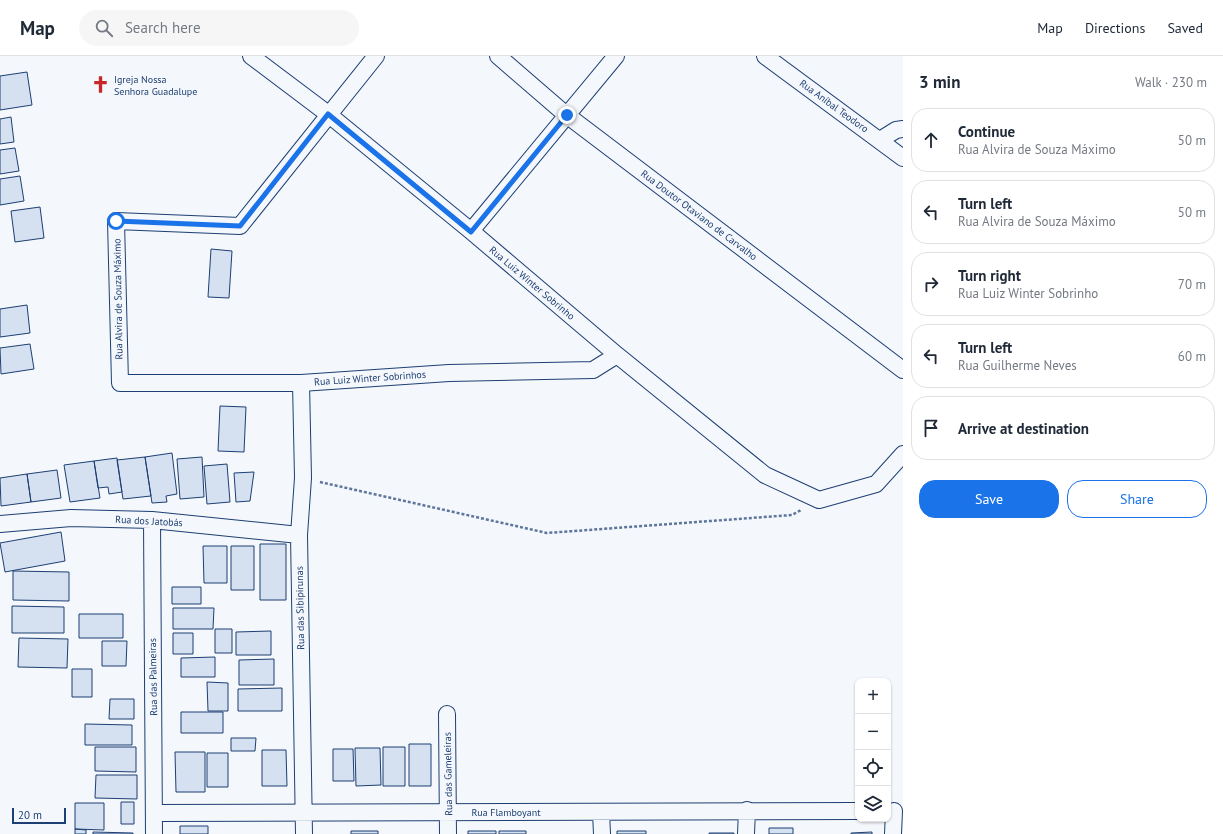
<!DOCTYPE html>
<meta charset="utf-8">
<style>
body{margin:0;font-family:"PT Sans",sans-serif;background:#f6f6f7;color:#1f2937}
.controls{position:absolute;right:12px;bottom:12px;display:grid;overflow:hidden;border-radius:8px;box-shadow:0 1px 3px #0004}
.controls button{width:36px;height:36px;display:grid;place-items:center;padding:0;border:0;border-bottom:1px solid #e0e1e3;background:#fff;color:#1f2937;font:20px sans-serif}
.scale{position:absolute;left:12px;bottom:10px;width:54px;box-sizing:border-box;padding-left:4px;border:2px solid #1d3f73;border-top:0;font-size:11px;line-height:14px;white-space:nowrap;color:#1d3f73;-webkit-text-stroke:3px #f4f7fb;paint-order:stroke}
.stop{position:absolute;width:12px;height:12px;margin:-9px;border:3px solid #1a73e8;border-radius:50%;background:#fff}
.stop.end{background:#1a73e8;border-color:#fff;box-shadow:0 1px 4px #0008}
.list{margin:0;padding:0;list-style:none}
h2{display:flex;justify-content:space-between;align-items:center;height:52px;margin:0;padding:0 16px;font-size:17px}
h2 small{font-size:13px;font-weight:400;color:#747a83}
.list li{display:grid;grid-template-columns:26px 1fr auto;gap:12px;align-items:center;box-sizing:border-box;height:64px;margin:0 8px 8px;padding:0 8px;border:1px solid #e0e1e3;border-radius:16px}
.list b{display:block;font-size:15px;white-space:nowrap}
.list p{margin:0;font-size:13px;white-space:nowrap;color:#747a83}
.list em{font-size:13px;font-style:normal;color:#747a83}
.actions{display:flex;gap:8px;padding:12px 16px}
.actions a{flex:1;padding:9px 0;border:1px solid #1a73e8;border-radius:16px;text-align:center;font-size:14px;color:#1a73e8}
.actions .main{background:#1a73e8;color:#fff}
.icon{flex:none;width:22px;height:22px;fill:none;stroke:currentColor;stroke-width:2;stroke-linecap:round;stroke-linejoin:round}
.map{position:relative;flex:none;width:903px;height:778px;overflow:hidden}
header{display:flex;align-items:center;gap:24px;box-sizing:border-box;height:56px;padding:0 20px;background:#fff;border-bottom:1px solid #e0e1e3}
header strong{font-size:19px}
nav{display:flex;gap:22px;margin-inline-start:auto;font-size:14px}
.search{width:280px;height:36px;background:#f6f6f7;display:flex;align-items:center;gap:10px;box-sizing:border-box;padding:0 14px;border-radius:22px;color:#747a83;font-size:15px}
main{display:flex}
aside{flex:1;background:#fff}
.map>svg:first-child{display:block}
.building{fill:#d5e0f0;stroke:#1d3f73}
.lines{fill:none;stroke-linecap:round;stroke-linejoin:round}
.minor-casing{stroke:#1d3f73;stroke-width:18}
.path{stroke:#5e769c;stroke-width:2.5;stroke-dasharray:3 2;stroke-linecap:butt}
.minor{stroke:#f4f7fb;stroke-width:16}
.route{stroke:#1a73e8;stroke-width:5}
.labels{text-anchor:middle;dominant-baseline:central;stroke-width:3;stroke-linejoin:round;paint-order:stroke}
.poi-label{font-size:10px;fill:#1d3f73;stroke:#f4f7fb;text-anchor:start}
.street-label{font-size:10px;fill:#1d3f73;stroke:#f4f7fb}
</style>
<header>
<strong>Map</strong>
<div class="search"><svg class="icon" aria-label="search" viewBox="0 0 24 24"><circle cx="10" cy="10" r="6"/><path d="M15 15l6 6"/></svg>Search here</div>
<nav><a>Map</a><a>Directions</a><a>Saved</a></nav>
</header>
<main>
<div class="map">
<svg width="903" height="778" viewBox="0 0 903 778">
<rect width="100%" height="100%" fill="#f4f7fb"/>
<!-- building -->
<path class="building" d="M27,16L32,49L0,54V20Z
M11,61L14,86L0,88V63Z
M15,92L19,115L0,118V94Z
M20,120L24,145L0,149V123Z
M40,151L44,182L15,186L11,155Z
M211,193L232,195L229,242L208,241Z
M27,249L30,277L0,281V253Z
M30,288L34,313L1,318L0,292Z
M220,350L246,351L244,396L218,395Z
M172,397L177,438L166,440L167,446L152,447L145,401Z
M145,401L151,440L123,443L117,404Z
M202,401L204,441L180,443L177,403Z
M117,402L122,436L109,438L108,431L98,432L94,405Z
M94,405L100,442L70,446L64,409Z
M227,408L230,446L207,448L204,410Z
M57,414L61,442L31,446L27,418Z
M254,416L250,445L236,446L234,417Z
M27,418L31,446L1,450L0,422Z
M61,476L65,505L5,516L0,487Z
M260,488H286V544H260Z
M203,490H227V527H204Z
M231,490H254V534H231Z
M13,515L69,516V545L13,544Z
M172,531H201V548H172Z
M12,550L64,551V577H12Z
M173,552H214L213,573H173Z
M79,558H123V582H79Z
M215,573H232V597H215Z
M271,575V599H236V576Z
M173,577H193V598H173Z
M19,582L68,583L67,612L18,611Z
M102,585H127L126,610H102Z
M215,601V621H181V602Z
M274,603V629H239V604Z
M72,613H92V641H72Z
M207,626L228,627V655H208Z
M282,632V655H238V633Z
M110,643H134V663H109Z
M181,656H223V677H181Z
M85,668L132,669V689H85Z
M231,682H256L255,695H231Z
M409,688H431V730H409Z
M95,691H136V716L95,715Z
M383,691H405V730H383Z
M355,692H380L381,729L356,730Z
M333,693H353L354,725H333Z
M262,694H286L287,730H262Z
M175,696H205V736H176Z
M207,697H228V731H207Z
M96,719H137V743L95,742Z
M121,746H134V768H121Z
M75,747H104V774L75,773Z
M180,770H208V778H180Z
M769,772H793V778H769Z
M75,773L86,774V778H75Z
M351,775H378V778H351Z
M468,775H496V778H468Z
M499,775H526V778H499Z
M617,775H646V778H617Z
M93,776L133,777V778H93Z
M872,776V778H851V777Z
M709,777H734V778H709Z"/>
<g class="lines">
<defs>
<path id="minor" d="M251,0L328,58L471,175L617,299L765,419L819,444L876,428L903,398
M376,0L240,170L116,165L120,327H301L449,317L593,314L617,299
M498,0L564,57L903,314
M765,0L903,102
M880,84L896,74L903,73
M471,175L616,0
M301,327L303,422L299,479L304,778
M152,464L154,778
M0,468L71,462L152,464L299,479
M447,658L448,778
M601,756L602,778
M155,757L858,755
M746,778L747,754
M893,778L894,755"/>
</defs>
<!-- minor casing -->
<use href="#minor" class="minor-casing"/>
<!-- path -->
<path class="path" d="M320,426L547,477L792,459L801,454"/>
<!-- minor -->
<use href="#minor" class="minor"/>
</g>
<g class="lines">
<!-- route -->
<path class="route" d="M116,165L240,170L328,58L471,176L567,59"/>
</g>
<!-- icons -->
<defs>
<symbol id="church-bare" viewBox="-9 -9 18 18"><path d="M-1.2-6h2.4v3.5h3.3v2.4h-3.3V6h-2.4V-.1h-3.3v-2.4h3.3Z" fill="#c62828" stroke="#f4f7fb" stroke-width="2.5" paint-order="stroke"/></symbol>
</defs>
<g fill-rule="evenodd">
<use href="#church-bare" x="88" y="16" width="25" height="25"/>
</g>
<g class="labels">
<!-- poi labels -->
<g class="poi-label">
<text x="114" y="23">Igreja Nossa<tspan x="114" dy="12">Senhora Guadalupe</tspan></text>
</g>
<!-- street labels -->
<g class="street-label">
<text transform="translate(834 50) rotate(36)">Rua Aníbal Teodoro</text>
<text transform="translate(699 159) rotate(37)">Rua Doutor Otaviano de Carvalho</text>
<text transform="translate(532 227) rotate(40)">Rua Luiz Winter Sobrinho</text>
<text transform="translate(118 243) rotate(-91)">Rua Alvira de Souza Máximo</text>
<text transform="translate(370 322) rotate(-4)">Rua Luiz Winter Sobrinhos</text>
<text transform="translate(149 465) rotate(3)">Rua dos Jatobás</text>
<text transform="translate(300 552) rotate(-91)">Rua das Sibipirunas</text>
<text transform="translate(153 621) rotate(-91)">Rua das Palmeiras</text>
<text transform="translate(448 718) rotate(-91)">Rua das Gameleiras</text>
<text x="506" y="756">Rua Flamboyant</text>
</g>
</g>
</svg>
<div class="controls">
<button>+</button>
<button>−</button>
<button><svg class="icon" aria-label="locate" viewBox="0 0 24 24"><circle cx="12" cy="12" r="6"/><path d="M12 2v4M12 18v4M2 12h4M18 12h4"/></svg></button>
<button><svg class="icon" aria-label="layers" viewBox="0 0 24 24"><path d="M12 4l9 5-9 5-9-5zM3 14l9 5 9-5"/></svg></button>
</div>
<div class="scale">20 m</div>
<div class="stop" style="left:116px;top:165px"></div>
<div class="stop end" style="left:567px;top:59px"></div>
</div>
<aside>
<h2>3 min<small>Walk · 230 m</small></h2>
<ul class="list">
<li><svg class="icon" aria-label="ahead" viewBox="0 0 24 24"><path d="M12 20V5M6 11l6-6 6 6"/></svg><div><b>Continue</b><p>Rua Alvira de Souza Máximo</p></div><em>50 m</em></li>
<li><svg class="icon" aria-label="left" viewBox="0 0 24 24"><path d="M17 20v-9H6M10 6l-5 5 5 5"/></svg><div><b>Turn left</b><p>Rua Alvira de Souza Máximo</p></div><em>50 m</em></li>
<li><svg class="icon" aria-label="right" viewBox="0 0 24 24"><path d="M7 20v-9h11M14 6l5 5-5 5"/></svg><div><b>Turn right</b><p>Rua Luiz Winter Sobrinho</p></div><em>70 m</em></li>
<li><svg class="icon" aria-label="left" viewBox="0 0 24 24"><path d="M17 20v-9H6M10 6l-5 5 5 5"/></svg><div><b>Turn left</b><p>Rua Guilherme Neves</p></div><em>60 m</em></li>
<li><svg class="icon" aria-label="arrive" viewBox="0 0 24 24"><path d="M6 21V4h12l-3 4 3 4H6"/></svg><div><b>Arrive at destination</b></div></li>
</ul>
<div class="actions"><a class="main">Save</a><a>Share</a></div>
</aside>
</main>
